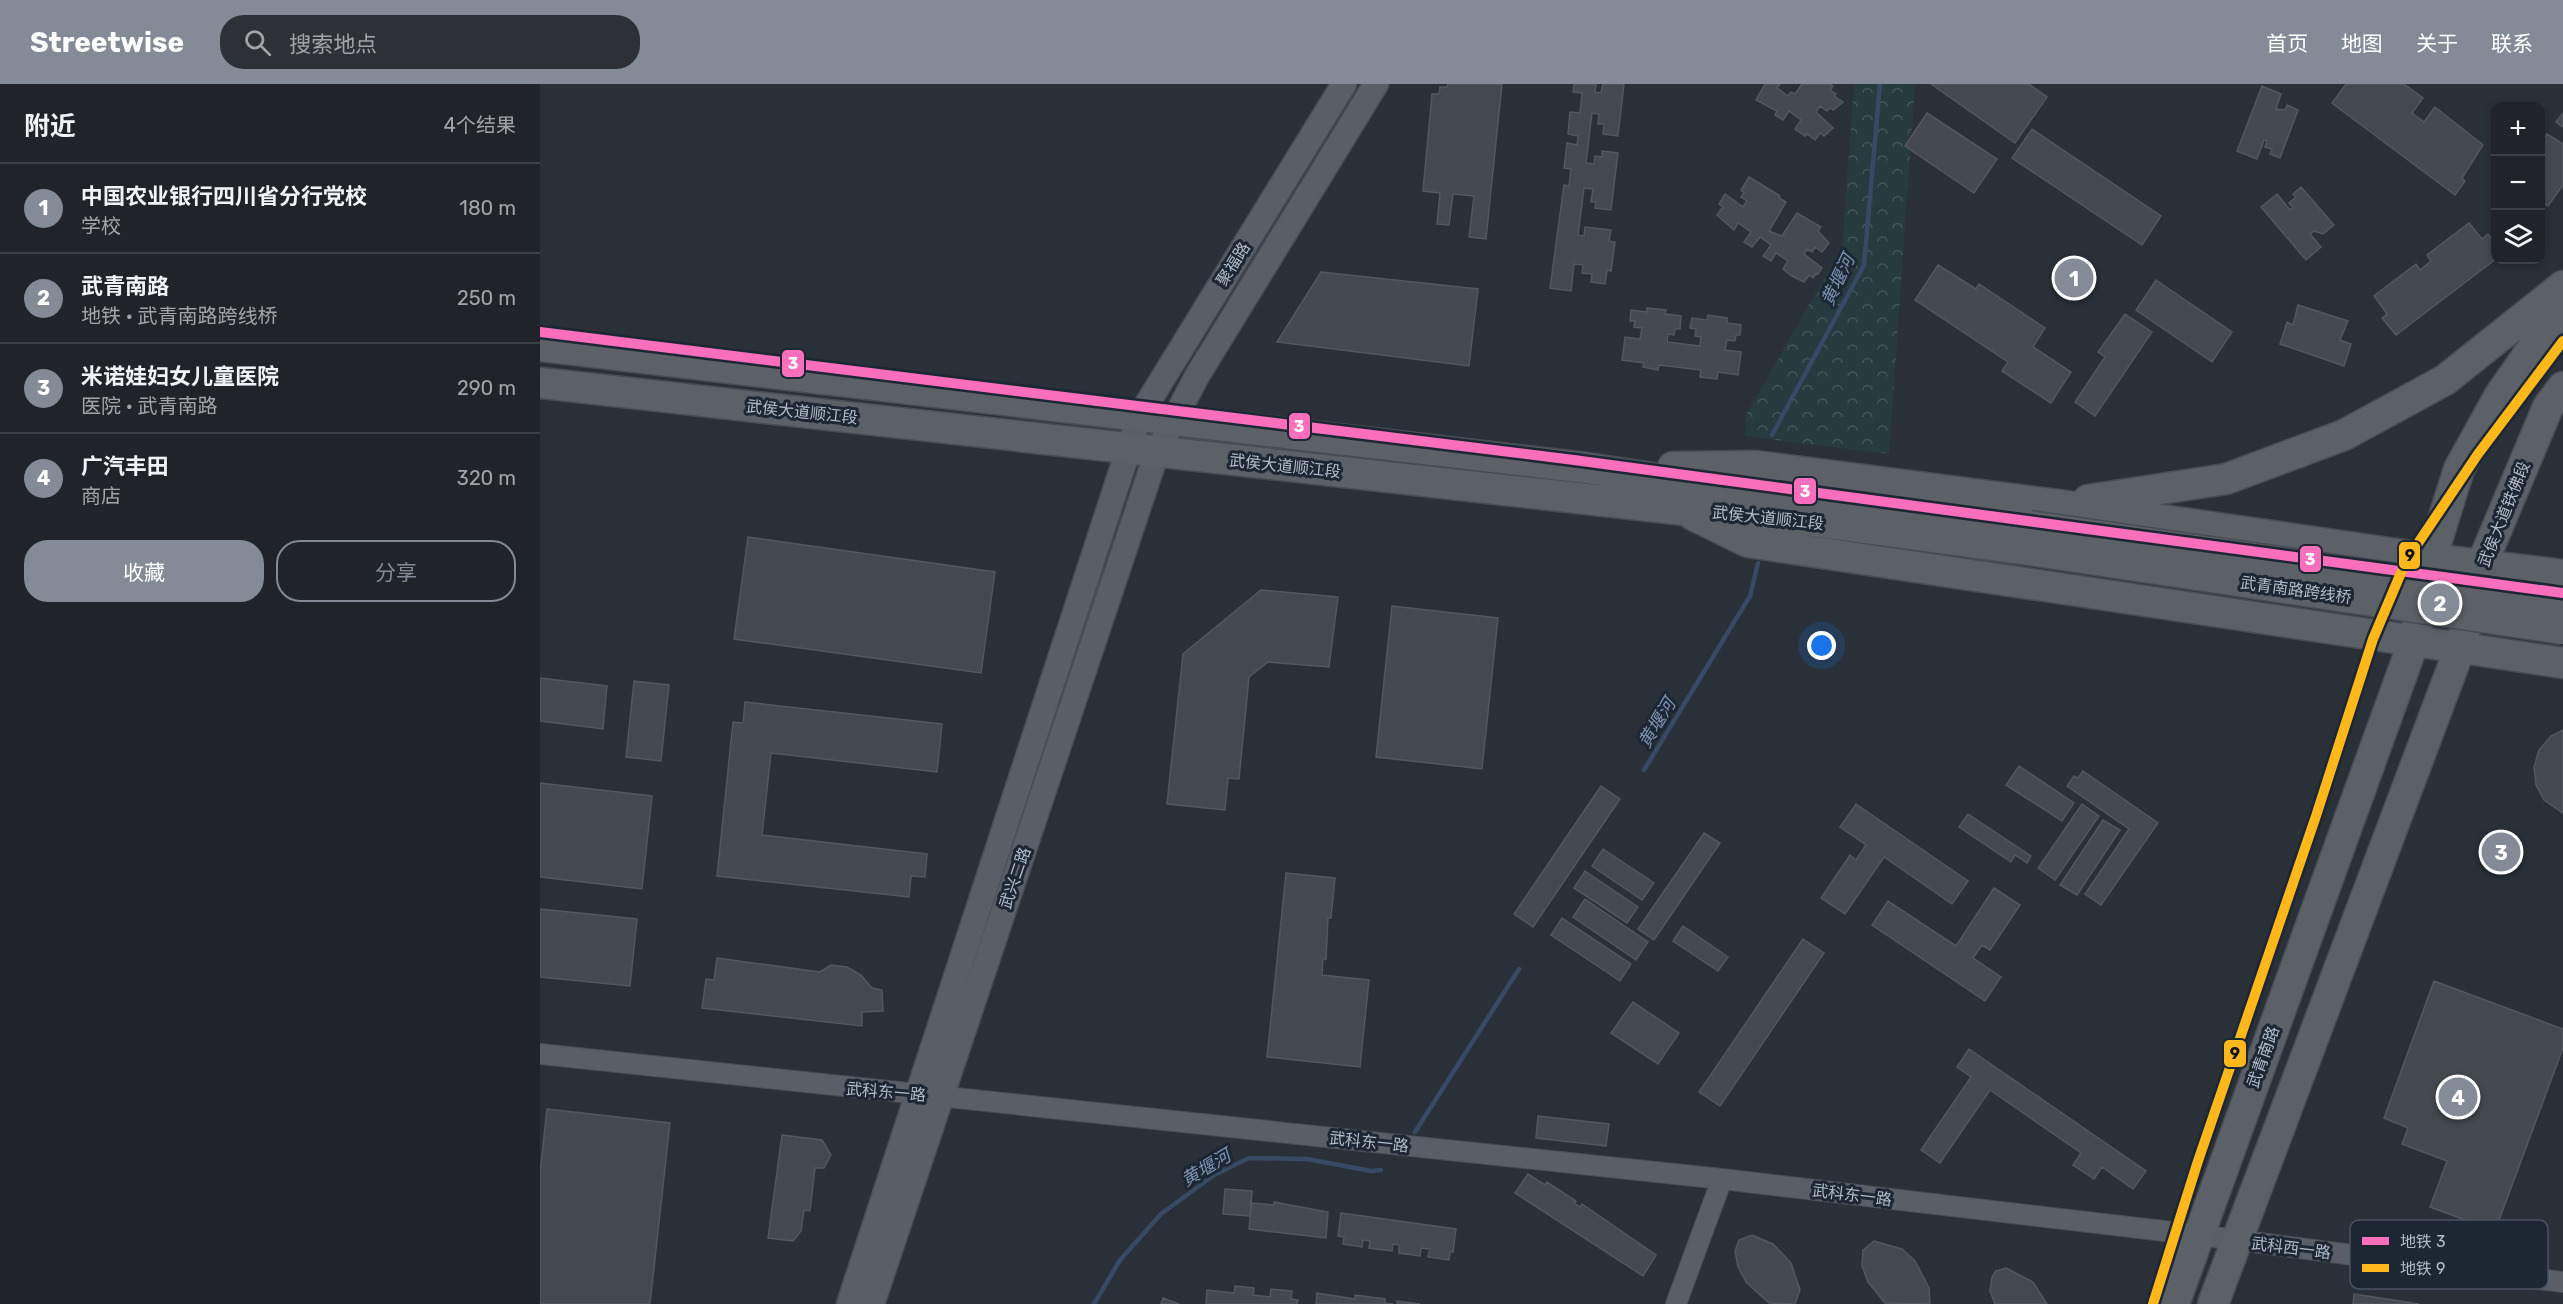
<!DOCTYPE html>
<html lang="zh">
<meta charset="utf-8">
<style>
body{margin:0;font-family:Rubik,"Noto Sans SC",sans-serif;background:#2d3036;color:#f1f3f6}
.controls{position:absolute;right:18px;top:18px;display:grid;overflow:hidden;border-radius:12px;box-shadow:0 3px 9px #0003}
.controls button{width:54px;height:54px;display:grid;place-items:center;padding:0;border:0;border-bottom:2px solid #3d4147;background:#20242a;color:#f1f3f6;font:30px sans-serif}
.you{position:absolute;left:1282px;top:562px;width:21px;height:21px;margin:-15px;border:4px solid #fff;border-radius:50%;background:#1a73e8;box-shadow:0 0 0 9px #1a73e833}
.badge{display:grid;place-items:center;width:39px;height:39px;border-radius:50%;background:#848b96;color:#fff;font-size:20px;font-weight:700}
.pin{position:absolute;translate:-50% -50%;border:3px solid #fff;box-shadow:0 2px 6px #0006}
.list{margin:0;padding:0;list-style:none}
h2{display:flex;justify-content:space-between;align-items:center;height:78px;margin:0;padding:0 24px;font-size:26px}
h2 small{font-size:20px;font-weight:400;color:#a2a4a8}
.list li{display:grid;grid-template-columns:39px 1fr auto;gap:18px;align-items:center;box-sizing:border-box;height:90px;padding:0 24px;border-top:2px solid #3d4147}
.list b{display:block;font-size:22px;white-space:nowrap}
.list p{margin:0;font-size:20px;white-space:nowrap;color:#a2a4a8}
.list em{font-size:20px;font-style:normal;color:#a2a4a8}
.actions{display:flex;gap:12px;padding:18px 24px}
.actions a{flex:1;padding:14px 0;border:2px solid #848b96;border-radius:24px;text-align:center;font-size:21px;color:#848b96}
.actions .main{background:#848b96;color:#fff}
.icon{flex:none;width:33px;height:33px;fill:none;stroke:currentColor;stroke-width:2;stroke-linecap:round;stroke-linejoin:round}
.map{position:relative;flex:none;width:2023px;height:1220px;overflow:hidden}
header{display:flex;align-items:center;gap:36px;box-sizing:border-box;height:84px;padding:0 30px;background:#848b96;color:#fff}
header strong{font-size:28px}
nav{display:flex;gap:33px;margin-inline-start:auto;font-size:21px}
.search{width:420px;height:54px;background:#2d3036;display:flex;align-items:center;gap:15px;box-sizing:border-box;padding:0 21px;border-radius:24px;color:#a2a4a8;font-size:22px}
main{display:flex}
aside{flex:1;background:#20242a}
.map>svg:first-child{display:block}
.park{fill:url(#park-crowns)}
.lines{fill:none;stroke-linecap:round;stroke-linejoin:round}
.stream{stroke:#384963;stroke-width:4.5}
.building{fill:#444950;stroke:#52575f;stroke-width:1.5}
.minor-casing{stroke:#484c53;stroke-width:22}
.tertiary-casing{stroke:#484c53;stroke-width:27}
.primary-casing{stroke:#484c55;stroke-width:33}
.minor{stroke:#5a5e66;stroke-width:20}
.tertiary{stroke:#5a5e66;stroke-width:24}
.primary{stroke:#5c6168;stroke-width:30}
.primary-bridge-casing{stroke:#484c55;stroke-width:33;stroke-linecap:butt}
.primary-bridge{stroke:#5c6168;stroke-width:30}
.metro-1-casing{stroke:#1d2633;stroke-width:15}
.metro-2-casing{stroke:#1d2633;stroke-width:15}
.metro-1{stroke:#f96fbc;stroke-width:10}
.metro-2{stroke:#ffb81c;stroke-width:10}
.labels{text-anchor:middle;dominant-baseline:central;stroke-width:6;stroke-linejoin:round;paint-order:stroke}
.street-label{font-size:16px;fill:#b4bcc9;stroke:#1d2633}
.water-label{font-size:18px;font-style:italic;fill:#7c92b1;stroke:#1d2633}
.key{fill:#1d2633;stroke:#4a5360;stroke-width:1.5}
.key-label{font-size:16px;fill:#b4bcc9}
.line-badge{stroke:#1d2633;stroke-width:2}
.badge-label{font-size:16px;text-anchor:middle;font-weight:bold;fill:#fff}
.pale-badge-label{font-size:16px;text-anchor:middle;font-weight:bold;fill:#111}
</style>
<header>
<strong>Streetwise</strong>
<div class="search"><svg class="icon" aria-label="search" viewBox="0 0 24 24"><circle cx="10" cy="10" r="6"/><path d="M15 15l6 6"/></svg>搜索地点</div>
<nav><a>首页</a><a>地图</a><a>关于</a><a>联系</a></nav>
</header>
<main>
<aside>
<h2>附近<small>4个结果</small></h2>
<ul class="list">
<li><span class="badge">1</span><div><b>中国农业银行四川省分行党校</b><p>学校</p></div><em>180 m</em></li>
<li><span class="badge">2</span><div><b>武青南路</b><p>地铁 · 武青南路跨线桥</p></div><em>250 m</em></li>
<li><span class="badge">3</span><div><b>米诺娃妇女儿童医院</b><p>医院 · 武青南路</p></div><em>290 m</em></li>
<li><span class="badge">4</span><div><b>广汽丰田</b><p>商店</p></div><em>320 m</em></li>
</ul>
<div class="actions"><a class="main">收藏</a><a>分享</a></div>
</aside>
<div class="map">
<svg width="2023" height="1220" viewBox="0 0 2023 1220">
<defs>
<pattern id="park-crowns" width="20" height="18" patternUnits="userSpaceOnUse" patternTransform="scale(1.5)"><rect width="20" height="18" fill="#273a3e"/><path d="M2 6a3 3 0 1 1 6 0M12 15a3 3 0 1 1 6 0" fill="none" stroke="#445559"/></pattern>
</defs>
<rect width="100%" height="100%" fill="#2a3038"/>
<!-- park -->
<path class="park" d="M1314,0H1375L1349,370L1205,352L1206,331L1302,163Z"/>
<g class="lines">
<!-- stream -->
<path class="stream" d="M1232,351L1324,181L1340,0
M1104,686L1210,512L1218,479
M875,1048L979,885
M554,1220L580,1176L621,1130L674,1091L709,1074L767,1075L831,1087L841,1086"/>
</g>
<!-- building -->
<path class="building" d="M908,0H962L946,155L929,153L934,112L913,110L909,141L897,140L900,109L883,107L892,10H899L900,3H907Z
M1034,0H1056L1055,8L1061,9L1063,0H1084L1078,52L1063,50L1064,40H1058L1059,30L1052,29L1046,79L1054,80L1055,72L1062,73V67L1078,69L1071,126L1055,124L1056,118H1051L1053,105L1044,104L1038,151L1044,152L1045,143L1071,146L1069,157L1075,158L1071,187L1067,186L1065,200L1051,198L1052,190L1042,189L1043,181L1034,180L1031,207L1010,204L1024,101L1029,102L1031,85L1024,84L1027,59L1037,61L1038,52L1028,50L1030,28L1040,29L1042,9L1033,8Z
M1225,0H1240L1237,4L1248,12L1251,8L1255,10L1262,0H1289L1293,2L1290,6L1296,10L1294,12L1303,18L1293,26L1290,24L1287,27L1280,22L1276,28L1293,44L1284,52L1280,49L1275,56L1267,50L1265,52L1255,45L1261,36L1249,27L1243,36L1235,31L1237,27L1216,16Z
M1391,0H1489L1507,13L1475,59Z
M1806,0H1864L1883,14L1872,29L1884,38L1895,23L1943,61L1922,94L1925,97L1915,111L1792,19Z
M1722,2L1741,10L1736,25L1745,26L1747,21L1758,26L1740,74L1730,70L1732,65L1725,63L1727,57L1724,56L1717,75L1697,67Z
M1387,29L1457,75L1434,109L1365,62Z
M2023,29V43L2016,38Z
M1492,45L1621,132L1602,161L1472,74Z
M2007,50L2023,60V101L2008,122L2000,117V60Z
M1209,93L1240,112L1239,114L1246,118L1229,147L1242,152L1257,129L1281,143L1278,147L1289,159L1282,168L1275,163L1272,168L1267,165L1264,170L1282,184L1278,190L1276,189L1273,194L1269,191L1264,198L1252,192L1243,185L1248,177L1236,169L1231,177L1223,172L1231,161L1220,153L1212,163L1204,158L1211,148L1198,139L1194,146L1177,131L1183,123L1179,120L1185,110L1203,123L1207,117L1201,113L1204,109L1201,106Z
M1761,103L1794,141L1783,150L1774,147L1770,150L1781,163L1766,176L1721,123L1737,110L1750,126L1753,123L1749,119L1756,113L1753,110Z
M1929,139L1942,155L1948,150L1956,160V175L1856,251L1842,234L1847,230L1834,212L1876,180L1880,186L1891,177L1887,171Z
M1398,181L1436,205L1439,200L1505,244L1493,263L1531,288L1511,319L1462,287L1468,278L1375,216Z
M781,188L938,205L929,282L737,258Z
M1616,196L1692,248L1672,278L1596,226Z
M1758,221L1808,237L1800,256L1811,260L1804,282L1740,260L1747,238L1753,241Z
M1107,224L1126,226L1125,230L1141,232L1140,245H1135L1134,251L1128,250L1127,258L1160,262L1161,253L1155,252L1156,245L1150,244L1152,234L1167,236L1168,231L1187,234V239L1201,241L1200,251H1196L1195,257L1187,256L1185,266L1201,268L1198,291L1178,288L1177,295L1160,293L1161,286L1119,281L1118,286L1103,283L1104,279L1082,276L1085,253L1100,255L1102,244L1094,243L1095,237H1090L1091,226L1107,228Z
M1585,230L1612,248L1555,332L1535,318L1565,273L1558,268Z
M208,453L455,488L441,589L194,555Z
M721,506L798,513L789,583L728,578L709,593L699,695L688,694L685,726L627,720L643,570Z
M852,522L958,534L942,685L836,673Z
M0,594L67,602L63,645L0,637Z
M94,597L129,601L121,677L86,673Z
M205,618L402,640L397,688L231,669L222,751L387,770L385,793L371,792L369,813L177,792L193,638L203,639Z
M2023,646V729L2004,716L1996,701L1994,683L1999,666L2011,652Z
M1479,682L1534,719L1522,737L1466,701Z
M1543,687L1618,739L1561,821L1545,810L1589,745L1527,702L1534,692L1538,694Z
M0,699L112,712L102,805L0,793Z
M1061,702L1080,715L993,843L974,830Z
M1316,720L1428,797L1412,820L1344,773L1305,830L1281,814L1310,771L1316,776L1326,761L1300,743Z
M1542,720L1559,732L1515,796L1498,784Z
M1428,730L1491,772L1487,779L1475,771L1471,778L1419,743Z
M1563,736L1580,746L1537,811L1520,801Z
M1164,749L1180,759L1114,856L1098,845Z
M1063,765L1114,799L1102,816L1052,782Z
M1045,787L1098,823L1087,839L1034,804Z
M746,789L795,794L791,834H788L786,875H783L782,891L829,896L820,983L727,973Z
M1454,804L1480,821L1450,866L1442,861L1433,874L1461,893L1445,917L1332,841L1348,817L1416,862Z
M1045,815L1108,858L1096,876L1033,833Z
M0,825L97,835L90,902L0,893Z
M1022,834L1091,880L1080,897L1011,851Z
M1143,842L1188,873L1178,887L1133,857Z
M1263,855L1284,869L1180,1022L1159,1008Z
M177,874L280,888L291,881L307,883L321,891L332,904L342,906L343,927L322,928V942L162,924L166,895L174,896Z
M1894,897L2023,945V964L1955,1147L1890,1123L1907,1077L1862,1060L1868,1044L1844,1034Z
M1093,918L1139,949L1118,980L1071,949Z
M1429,965L1606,1087L1593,1105L1562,1083L1554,1095L1533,1081L1541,1069L1450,1006L1400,1079L1381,1066L1431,993L1417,983Z
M7,1025L130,1039L110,1220H0V1089Z
M998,1032L1069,1040L1066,1062L996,1054Z
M242,1051L282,1056L291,1071L284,1084H275L270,1127L264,1126L261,1147L253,1157L228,1154Z
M988,1090L1005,1101L1007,1098L1036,1117L1034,1119L1040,1123L1042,1120L1116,1171L1103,1192L975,1109Z
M685,1105L712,1107L710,1132L683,1130Z
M734,1118L788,1128L786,1154L709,1145L712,1119L734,1121Z
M801,1129L916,1145L913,1168H910L909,1176L888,1173L890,1165L881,1164L880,1172L859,1169V1161L853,1160L852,1167L829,1164L830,1157L823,1156L822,1163L803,1160L804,1153L798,1152Z
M1212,1151L1233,1160L1251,1179L1260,1206L1255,1220L1229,1219L1206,1198L1198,1183L1195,1167L1199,1156Z
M1334,1157L1362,1165L1375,1177L1389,1204L1390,1220L1345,1219L1328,1198L1322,1182L1323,1166Z
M1466,1184L1493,1198L1507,1220H1455L1450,1207L1452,1193L1456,1187Z
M695,1202L714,1204L713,1211L730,1213L731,1205L752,1207L751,1215L758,1216L757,1220H666L667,1206L694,1209Z
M777,1209L815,1215V1211L845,1215V1219L853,1220H776Z
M1814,1210L1879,1220H1813Z
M623,1214L639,1220H621Z
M857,1217L880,1220H857Z"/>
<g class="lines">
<defs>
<path id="minor" d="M0,970L1182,1095L1658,1151L2023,1198
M1136,1220L1182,1095"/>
<path id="tertiary" d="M309,1220L599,333L804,0
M332,1220L617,368L657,292L836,0"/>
<path id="primary" d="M0,262L1046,384L1211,409L1490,442
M0,299L1145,426L1213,429L1489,466
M1133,383L1216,382L1519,421L1891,475L2023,491
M1548,416L1686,395L1804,351L1905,296L2023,202
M1153,431L1208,458L2023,579
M1634,1220L1874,557L1891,475L1919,385L1960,311L2023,221
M1673,1220L1920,564L1942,480L2008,323L2023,303"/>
</defs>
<!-- minor casing -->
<use href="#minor" class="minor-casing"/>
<!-- tertiary casing -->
<use href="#tertiary" class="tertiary-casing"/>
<!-- primary casing -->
<use href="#primary" class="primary-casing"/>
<!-- minor -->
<use href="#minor" class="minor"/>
<!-- tertiary -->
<use href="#tertiary" class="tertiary"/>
<!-- primary -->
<use href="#primary" class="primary"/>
<defs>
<path id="primary-bridge" d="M1490,442L2023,519
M1489,466L2023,545"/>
</defs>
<!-- primary-bridge casing -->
<use href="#primary-bridge" class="primary-bridge-casing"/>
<!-- primary-bridge -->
<use href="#primary-bridge" class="primary-bridge"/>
<defs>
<path id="metro-1" d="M0,248L1034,376L2023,509"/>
<path id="metro-2" d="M1613,1220L1657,1080L1776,732L1833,555L1866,477L1938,370L2023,257"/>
</defs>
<!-- metro-1 casing -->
<use href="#metro-1" class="metro-1-casing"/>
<!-- metro-2 casing -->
<use href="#metro-2" class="metro-2-casing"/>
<!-- metro-1 -->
<use href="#metro-1" class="metro-1"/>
<!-- metro-2 -->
<use href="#metro-2" class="metro-2"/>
</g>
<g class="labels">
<!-- street labels -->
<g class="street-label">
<text transform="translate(693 180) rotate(-58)">聚福路</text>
<text transform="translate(262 328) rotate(6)">武侯大道顺江段</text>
<text transform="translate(745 382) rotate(6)">武侯大道顺江段</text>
<text transform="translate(1964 430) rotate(-68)">武侯大道铁佛段</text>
<text transform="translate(1228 434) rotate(6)">武侯大道顺江段</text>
<text transform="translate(1756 506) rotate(8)">武青南路跨线桥</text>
<text transform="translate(475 794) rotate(-71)">武兴二路</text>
<text transform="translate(1723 973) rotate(-70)">武青南路</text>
<text transform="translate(346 1008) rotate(5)">武科东一路</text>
<text transform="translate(829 1058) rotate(6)">武科东一路</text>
<text transform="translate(1312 1111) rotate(7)">武科东一路</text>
<text transform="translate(1751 1164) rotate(7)">武科西一路</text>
</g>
<!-- water labels -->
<g class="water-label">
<text transform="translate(1298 196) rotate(-65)">黄堰河</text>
<text transform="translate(1117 639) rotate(-59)">黄堰河</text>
<text transform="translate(666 1084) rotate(-31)">黄堰河</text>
</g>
</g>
<!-- legend -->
<rect x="1810" y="1136" width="198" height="69" rx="9" class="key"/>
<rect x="1822" y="1153" width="27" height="8" fill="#f96fbc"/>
<rect x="1822" y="1180" width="27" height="8" fill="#ffb81c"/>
<g class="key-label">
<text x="1860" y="1163">地铁 3</text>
<text x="1860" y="1190">地铁 9</text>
</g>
<g class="line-badge">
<rect x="241" y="265" width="24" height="29" rx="6" fill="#f96fbc"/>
<rect x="748" y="328" width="23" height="28" rx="6" fill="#f96fbc"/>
<rect x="1253" y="393" width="24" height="28" rx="6" fill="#f96fbc"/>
<rect x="1858" y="457" width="23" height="29" rx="6" fill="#ffb81c"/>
<rect x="1759" y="461" width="23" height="28" rx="6" fill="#f96fbc"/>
<rect x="1683" y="955" width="24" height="29" rx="6" fill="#ffb81c"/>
</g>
<g class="badge-label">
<text x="253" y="285">3</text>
<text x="759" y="348">3</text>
<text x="1265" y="413">3</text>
<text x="1770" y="481">3</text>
</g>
<g class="pale-badge-label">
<text x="1870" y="477">9</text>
<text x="1695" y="975">9</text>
</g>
</svg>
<div class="controls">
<button>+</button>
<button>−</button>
<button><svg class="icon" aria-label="layers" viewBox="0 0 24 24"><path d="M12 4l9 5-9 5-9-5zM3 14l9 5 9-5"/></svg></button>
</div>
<div class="you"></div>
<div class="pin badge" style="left:1534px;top:194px">1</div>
<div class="pin badge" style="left:1900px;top:519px">2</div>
<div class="pin badge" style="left:1961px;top:768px">3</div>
<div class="pin badge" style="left:1918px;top:1013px">4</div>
</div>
</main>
